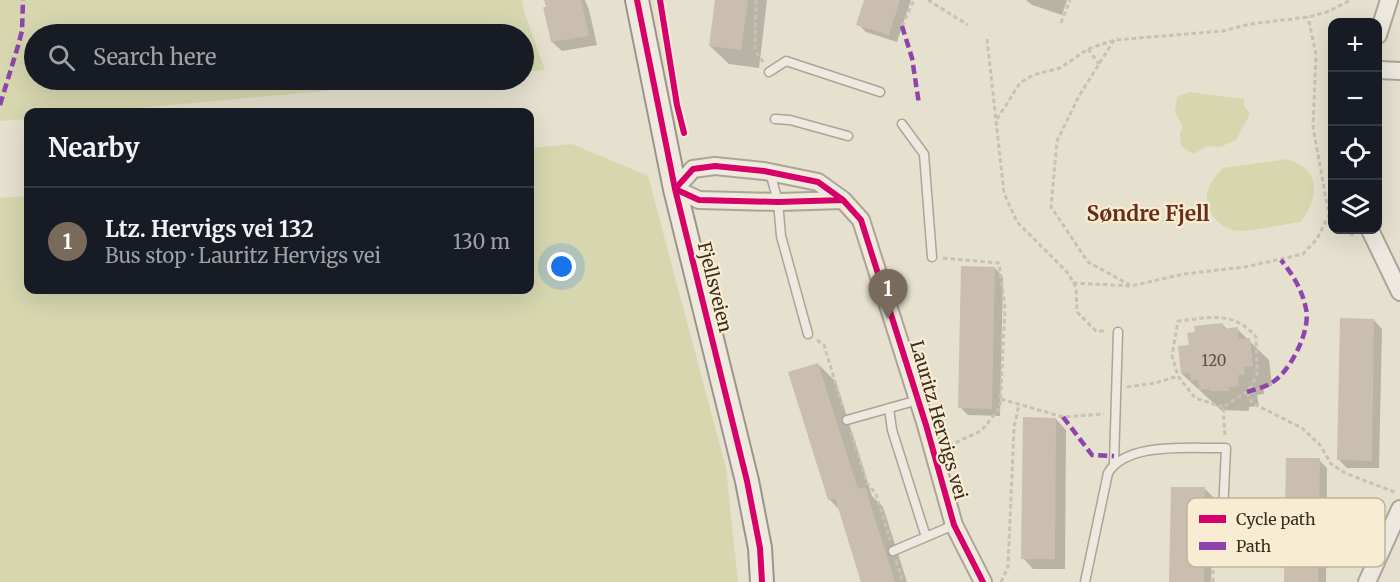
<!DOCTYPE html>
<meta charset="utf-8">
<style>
body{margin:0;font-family:Merriweather,serif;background:#242831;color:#f1f3f6}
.controls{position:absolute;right:18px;top:18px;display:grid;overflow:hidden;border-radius:12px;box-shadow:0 6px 24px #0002}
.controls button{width:54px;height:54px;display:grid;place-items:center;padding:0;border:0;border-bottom:2px solid #363941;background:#171b24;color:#f1f3f6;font:30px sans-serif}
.you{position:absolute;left:562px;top:267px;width:21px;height:21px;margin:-15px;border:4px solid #fff;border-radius:50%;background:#1a73e8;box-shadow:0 0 0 9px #1a73e833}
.badge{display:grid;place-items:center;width:39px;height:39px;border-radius:50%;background:#786b5c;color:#fff;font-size:20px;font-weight:700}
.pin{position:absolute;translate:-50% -50px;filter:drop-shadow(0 2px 3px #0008)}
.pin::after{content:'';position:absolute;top:32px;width:21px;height:18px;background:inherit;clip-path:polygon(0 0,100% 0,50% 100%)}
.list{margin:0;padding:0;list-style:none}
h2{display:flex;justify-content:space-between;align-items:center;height:78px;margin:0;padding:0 24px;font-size:26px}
h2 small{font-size:20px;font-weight:400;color:#9ea1a6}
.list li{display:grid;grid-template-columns:39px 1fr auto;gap:18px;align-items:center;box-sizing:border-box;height:108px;padding:0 24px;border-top:2px solid #363941}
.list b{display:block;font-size:22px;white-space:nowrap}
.list p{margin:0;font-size:20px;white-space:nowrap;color:#9ea1a6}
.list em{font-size:20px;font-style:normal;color:#9ea1a6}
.icon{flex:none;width:33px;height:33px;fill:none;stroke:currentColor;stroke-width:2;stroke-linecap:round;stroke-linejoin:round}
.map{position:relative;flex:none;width:1400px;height:582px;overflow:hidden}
.search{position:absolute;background:#171b24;box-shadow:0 6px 24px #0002;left:24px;top:24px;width:510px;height:66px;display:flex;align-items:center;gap:15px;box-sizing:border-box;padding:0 21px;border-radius:33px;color:#9ea1a6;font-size:22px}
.panel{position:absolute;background:#171b24;box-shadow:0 6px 24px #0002;left:24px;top:108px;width:510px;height:186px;border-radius:12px}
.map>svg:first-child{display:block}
.green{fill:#d6d7af}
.shadow{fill:#0003}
.building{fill:#cabeaf}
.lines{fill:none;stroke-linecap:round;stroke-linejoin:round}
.lane-casing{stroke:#aca496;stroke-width:11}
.street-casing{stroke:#aca496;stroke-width:20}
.secondary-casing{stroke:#9b9487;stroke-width:26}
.path{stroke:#c7c1b6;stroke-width:3;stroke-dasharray:4.5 3;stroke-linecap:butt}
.lane{stroke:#eee9e0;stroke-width:8}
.street{stroke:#eee9e0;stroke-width:16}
.secondary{stroke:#eee9e0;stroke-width:22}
.quiet{stroke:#8e44ad;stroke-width:4.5;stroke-dasharray:9 4.5;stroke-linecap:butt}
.cycleway-casing{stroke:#f8edd3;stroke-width:10}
.cycleway{stroke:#d6006c;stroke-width:6}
.labels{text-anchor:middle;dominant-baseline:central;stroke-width:4.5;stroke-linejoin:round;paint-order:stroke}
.number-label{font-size:15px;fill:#605042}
.street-label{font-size:18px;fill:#3c2c1e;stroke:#f8edd3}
.quarter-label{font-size:21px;font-weight:bold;fill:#6b2b1a;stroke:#f8edd3}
.key{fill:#f8edd3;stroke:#c0b39d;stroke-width:1.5}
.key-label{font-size:16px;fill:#3c2c1e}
</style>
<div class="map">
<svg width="1400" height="582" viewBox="0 0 1400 582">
<rect width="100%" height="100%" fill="#e6e0ce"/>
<!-- green -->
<path class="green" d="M0,0H522L525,14L545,70L524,72V34H34V80H445L94,112H28V119L0,121Z
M1189,92L1244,99V106L1250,114L1236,140L1220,147L1208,146L1193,154L1181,146L1180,133L1183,127L1175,112L1177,97Z
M572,144L648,176L726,468L738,582H0V198L28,196V290H530V148Z
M1287,159C1292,162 1300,164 1305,168C1322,184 1312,207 1301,222C1283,224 1256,231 1239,231C1216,230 1199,203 1211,183C1214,177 1219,173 1223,168Z"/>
<!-- shadow -->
<path class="shadow" d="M546,0H585L589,10L597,45L562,51L552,42Z
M716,0H767L759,68L729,64L710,46Z
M866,0H911L897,42L866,32L858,24Z
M1026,0H1067L1062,15L1032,5Z
M995,268L1003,277L1000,416L968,415L960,407Z
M1374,320L1382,329L1379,468H1347L1339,460Z
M1222,324L1228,330L1237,329L1269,360L1272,386L1263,387L1264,394L1257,395L1259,406L1249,407V411L1221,410L1182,374L1190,346Z
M818,364L836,382L872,496L883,507L907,582H863L840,510L829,499Z
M1056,419L1066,430L1065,569H1033L1023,558Z
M1319,460L1327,468L1326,582H1286Z
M1205,489L1213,497L1211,582H1171Z"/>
<!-- building -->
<path class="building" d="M544,0H581L589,36L551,42L543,7H546Z
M715,0H748L741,50L709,46Z
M864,0H900L889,35L856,25Z
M961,266L995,267L992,409L958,408Z
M1340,318L1374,319L1372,461L1337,460Z
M1223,323V329L1238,327L1239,339L1250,338L1253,366L1244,367L1245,374L1238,375L1239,386L1229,387V391H1210L1209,389L1199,390L1198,380L1191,381L1190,373L1181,374L1178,346L1189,345L1187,333L1195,332L1194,326Z
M818,363L858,489L865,487L895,582H861L835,498L828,500L788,372Z
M1023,417L1056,418L1055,559H1021Z
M1286,458H1320L1318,582H1284Z
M1171,487H1205L1204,582H1169Z"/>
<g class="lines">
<defs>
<path id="lane" d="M769,72L786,61L880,92
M775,119L790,120L848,136
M902,124L924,154L932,257
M770,172L778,202L781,236L808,334
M889,408L892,430L926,537
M847,420L918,400
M1114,463L1118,332
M893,551L954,525
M1085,582L1108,473C1127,441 1192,449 1226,448L1222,534"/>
<path id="street" d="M1378,35L1389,0
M1378,70L1400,71
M843,200L778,202L699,200L675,189L693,169L715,166L764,171L818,182L843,200L861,220L926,425L954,525L983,582
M1370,230L1400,292
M1367,582L1400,509"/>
<path id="secondary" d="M637,0L675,189L747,481L760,548L762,582"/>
</defs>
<!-- lane casing -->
<use href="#lane" class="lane-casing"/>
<!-- street casing -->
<use href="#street" class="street-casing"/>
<!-- secondary casing -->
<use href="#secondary" class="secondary-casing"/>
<!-- path -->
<path class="path" d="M756,0L755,50L763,62
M928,0L968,25
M1061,23L1070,0
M902,26L914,0
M987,39L1004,193L1017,222L1067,272L1076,287L1077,312L1096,331H1107
M1114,40L1079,96L1057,141L1051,207L1088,262L1130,285
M1088,49L1099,64
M997,119L1020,83L1033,75L1060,68L1088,49L1114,40L1223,31L1250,24L1308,17L1327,12L1351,0
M1343,230L1347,233L1355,235
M943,258L999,263L1005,309L1000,408L981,431L950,445
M1073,283L1131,286L1184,274L1245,267L1303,254L1317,239L1329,215L1313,127L1316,54L1308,17
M817,340L824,345L843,408
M1127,387L1155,383L1178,376
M1247,392L1252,403L1302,428L1321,446L1331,464L1345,473L1397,493
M1001,399L1063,417L1104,414
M1223,407L1195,398L1178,376L1172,356L1178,321C1210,318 1233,310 1256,337L1257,376L1247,392L1223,407L1225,437
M851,432L867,483L876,494L890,540
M896,561L903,582
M1001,582L1008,567L1014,428L1019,404
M1213,582V549L1216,543"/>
<!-- lane -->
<use href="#lane" class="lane"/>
<!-- street -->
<use href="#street" class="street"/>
<!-- secondary -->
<use href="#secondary" class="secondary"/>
<!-- quiet -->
<path class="quiet" d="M902,26L912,58L919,104
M0,105L18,46L22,31L23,0
M1247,392C1256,389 1266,387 1273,382C1291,370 1311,330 1306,309C1302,289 1293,275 1281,260
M1063,417L1092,455L1114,456"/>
<defs>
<path id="cycleway" d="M637,0L675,189L747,481L760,548L762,582
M660,0L677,105L684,133
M675,189L693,169L715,166L764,171L818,182L843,200L861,220L926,425L954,525L983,582
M675,189L699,200L778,202L843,200"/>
</defs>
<!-- cycleway casing -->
<use href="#cycleway" class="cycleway-casing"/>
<!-- cycleway -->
<use href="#cycleway" class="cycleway"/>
</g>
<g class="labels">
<!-- number labels -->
<g class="number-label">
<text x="1214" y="360">120</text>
</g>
<!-- street labels -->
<g class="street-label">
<text transform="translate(715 287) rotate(76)">Fjellsveien</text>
<text transform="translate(939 420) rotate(74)">Lauritz Hervigs vei</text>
</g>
<!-- quarter labels -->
<g class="quarter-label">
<text x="1148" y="213">Søndre Fjell</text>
</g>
</g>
<!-- legend -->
<rect x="1187" y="498" width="198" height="69" rx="9" class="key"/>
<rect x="1199" y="515" width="27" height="8" fill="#d6006c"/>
<rect x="1199" y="542" width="27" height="8" fill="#8e44ad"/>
<g class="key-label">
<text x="1236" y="525">Cycle path</text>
<text x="1236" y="552">Path</text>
</g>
</svg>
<div class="controls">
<button>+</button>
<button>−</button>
<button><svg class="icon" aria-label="locate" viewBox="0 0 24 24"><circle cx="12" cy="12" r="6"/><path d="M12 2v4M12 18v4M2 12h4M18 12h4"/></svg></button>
<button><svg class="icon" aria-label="layers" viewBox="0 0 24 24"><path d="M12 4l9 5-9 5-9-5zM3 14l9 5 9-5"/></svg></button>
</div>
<div class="you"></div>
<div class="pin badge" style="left:888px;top:319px">1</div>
<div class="search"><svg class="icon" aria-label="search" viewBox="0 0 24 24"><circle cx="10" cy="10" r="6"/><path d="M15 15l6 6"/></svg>Search here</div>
<section class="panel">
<h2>Nearby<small></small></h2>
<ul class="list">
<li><span class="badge">1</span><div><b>Ltz. Hervigs vei 132</b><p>Bus stop · Lauritz Hervigs vei</p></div><em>130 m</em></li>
</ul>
</section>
</div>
